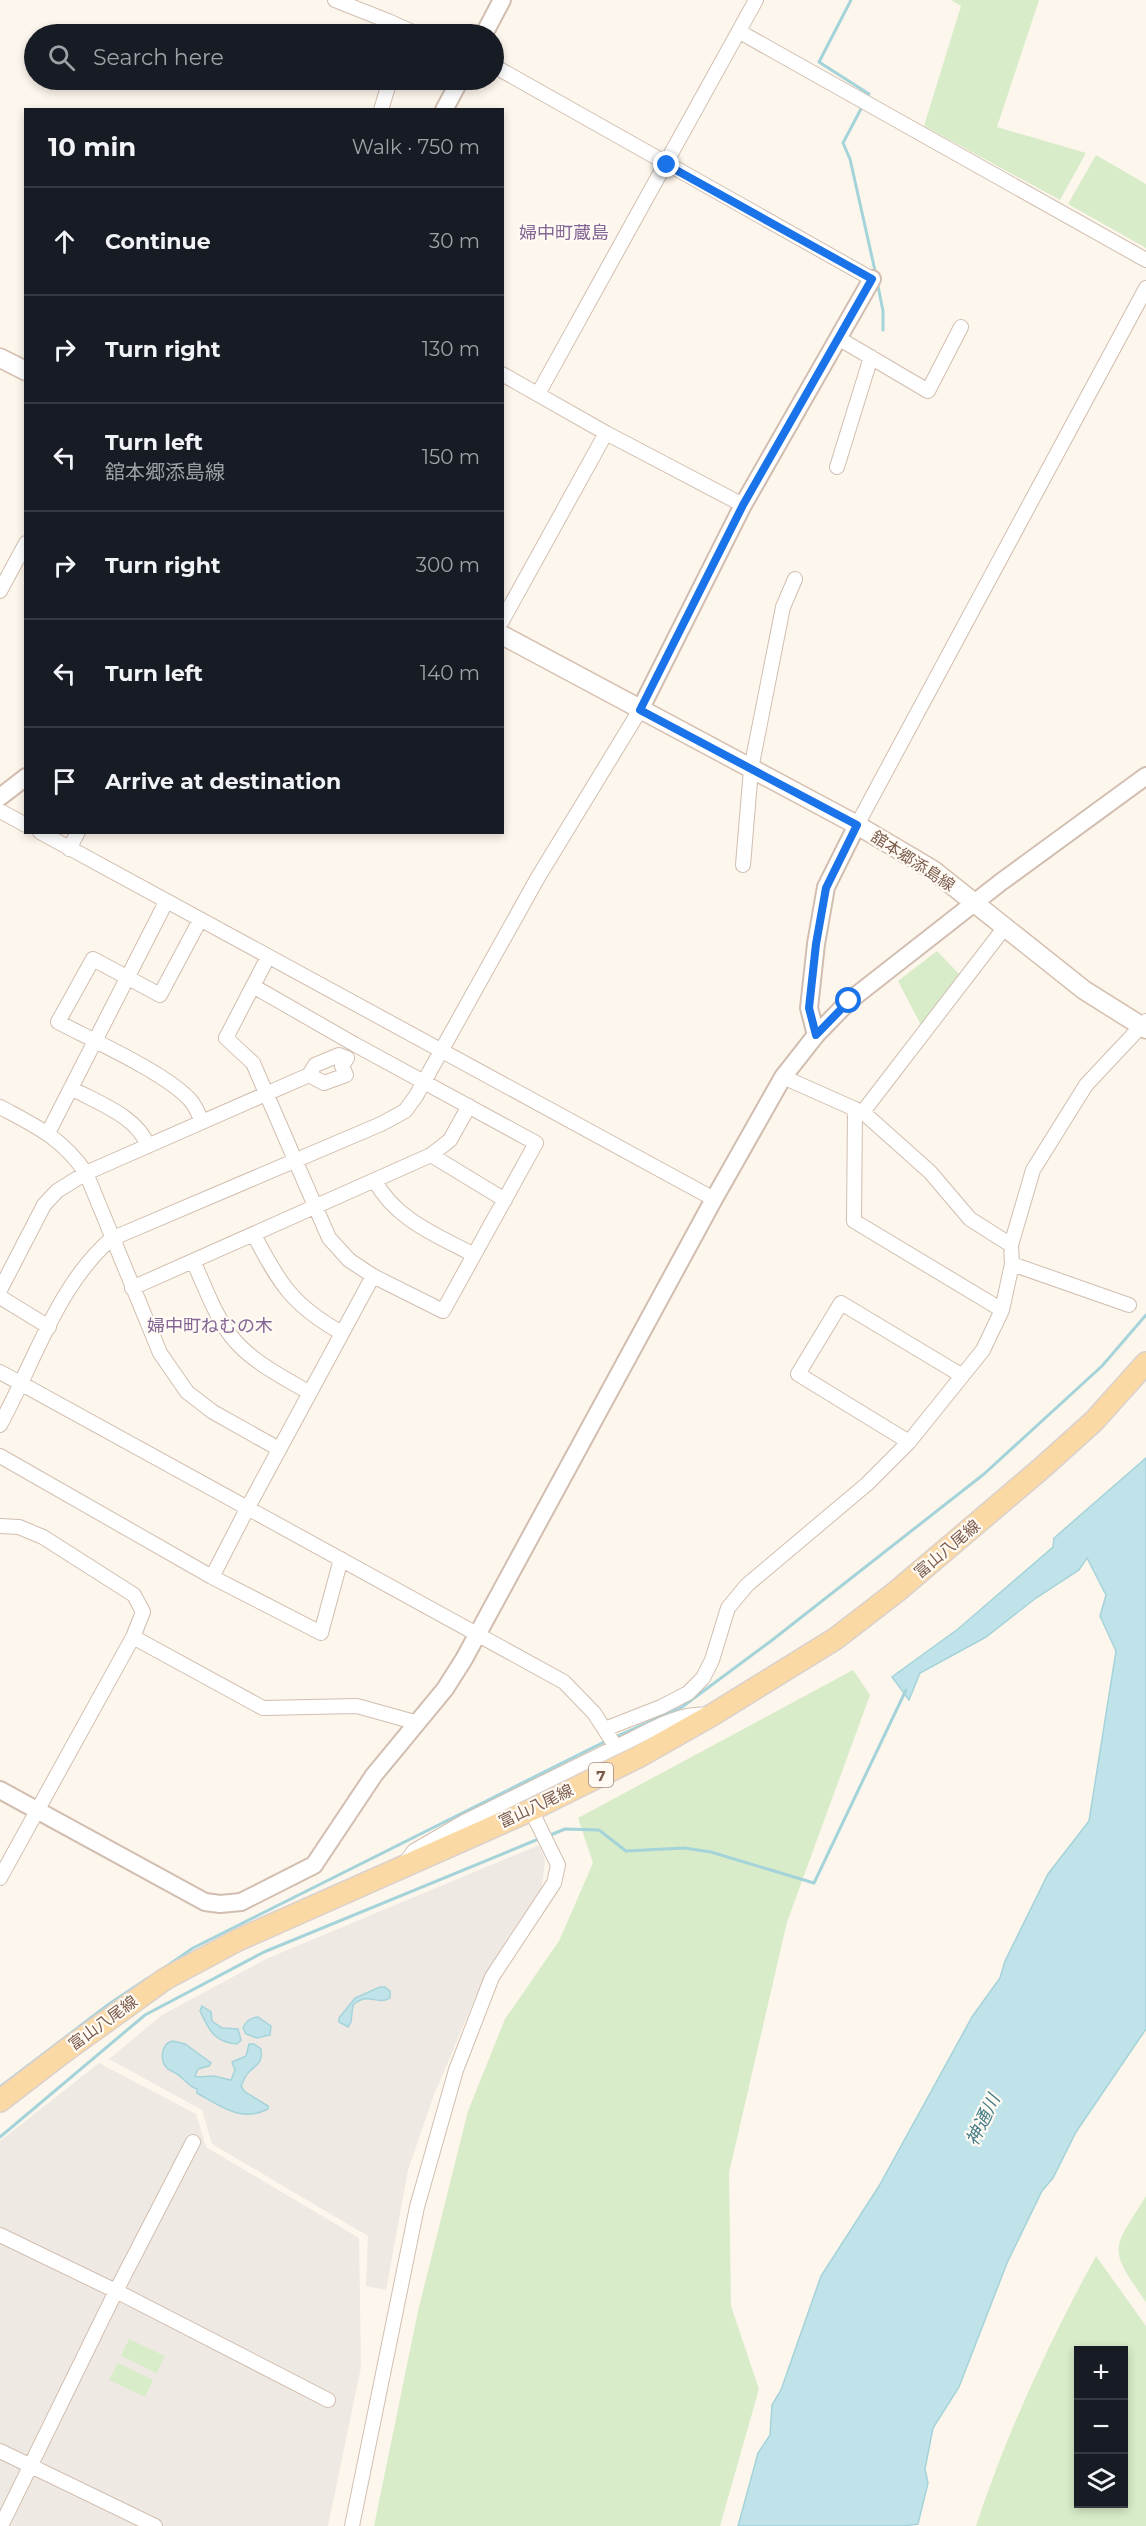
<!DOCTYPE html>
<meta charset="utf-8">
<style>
body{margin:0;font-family:Montserrat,"Noto Sans JP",sans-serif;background:#242831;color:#f1f3f6}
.controls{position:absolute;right:18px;bottom:18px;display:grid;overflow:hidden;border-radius:0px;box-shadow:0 3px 9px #0003}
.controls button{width:54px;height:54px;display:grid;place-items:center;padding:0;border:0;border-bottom:2px solid #363941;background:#171b24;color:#f1f3f6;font:30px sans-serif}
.stop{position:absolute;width:18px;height:18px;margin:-14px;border:4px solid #1a73e8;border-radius:50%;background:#fff}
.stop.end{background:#1a73e8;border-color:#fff;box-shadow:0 2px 6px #0008}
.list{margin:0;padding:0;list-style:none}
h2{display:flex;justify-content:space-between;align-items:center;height:78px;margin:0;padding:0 24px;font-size:26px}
h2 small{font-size:20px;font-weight:400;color:#9ea1a6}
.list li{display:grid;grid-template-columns:39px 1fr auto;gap:18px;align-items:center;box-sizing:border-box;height:108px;padding:0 24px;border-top:2px solid #363941}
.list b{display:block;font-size:22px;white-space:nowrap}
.list p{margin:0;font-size:20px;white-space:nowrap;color:#9ea1a6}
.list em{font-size:20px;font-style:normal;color:#9ea1a6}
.icon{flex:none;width:33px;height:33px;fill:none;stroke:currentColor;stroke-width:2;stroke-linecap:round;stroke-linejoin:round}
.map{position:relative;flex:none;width:1146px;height:2526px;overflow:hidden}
.search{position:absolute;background:#171b24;box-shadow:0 3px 9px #0003;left:24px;top:24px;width:480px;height:66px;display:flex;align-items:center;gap:15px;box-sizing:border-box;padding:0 21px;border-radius:33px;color:#9ea1a6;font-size:22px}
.panel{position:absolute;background:#171b24;box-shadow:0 3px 9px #0003;left:24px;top:108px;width:480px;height:726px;border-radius:0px}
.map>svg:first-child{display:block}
.industrial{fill:#efe9e4}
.green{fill:#d8ecc9;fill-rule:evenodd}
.water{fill:#bfe3e8;stroke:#a5d3da;stroke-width:1.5}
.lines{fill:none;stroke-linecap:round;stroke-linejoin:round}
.stream{stroke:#a5d3da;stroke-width:3}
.minor-casing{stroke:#d1beb0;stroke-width:16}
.tertiary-casing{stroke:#d1beb0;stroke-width:20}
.secondary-casing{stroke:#d6c0b0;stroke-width:21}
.primary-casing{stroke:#dad1cd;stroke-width:24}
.minor{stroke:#fff;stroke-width:14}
.tertiary{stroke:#fff;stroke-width:16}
.secondary{stroke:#fff;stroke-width:18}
.primary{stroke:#fbd9a5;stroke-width:21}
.route{stroke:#1a73e8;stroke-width:8}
.labels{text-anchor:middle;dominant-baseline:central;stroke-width:4.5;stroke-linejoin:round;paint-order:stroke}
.shield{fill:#fffaf3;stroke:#a28b7f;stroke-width:1.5}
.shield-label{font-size:15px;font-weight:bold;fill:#7a5c4d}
.street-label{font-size:16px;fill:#7a5c4d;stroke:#fffaf3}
.neighbourhood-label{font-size:18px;fill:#846695;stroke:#fffaf3}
.water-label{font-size:18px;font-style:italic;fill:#437c86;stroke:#fffaf3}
</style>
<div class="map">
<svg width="1146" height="2526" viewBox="0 0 1146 2526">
<rect width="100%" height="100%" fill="#fdf6ec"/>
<!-- industrial -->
<path class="industrial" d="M539,1845L545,1860L541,1895L484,1977L434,2095L408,2170L386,2290L366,2286L368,2236L212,2144L202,2110L109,2059L162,2015L266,1959Z
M99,2063L196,2114L206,2147L359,2238L361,2367L328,2526H0V2141Z"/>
<!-- green -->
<path class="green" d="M951,0H1039L997,127L1086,153L1060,200L924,126L961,6Z
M1096,155L1146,184V248L1068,204Z
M937,951L961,976L922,1027L898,981Z
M853,1670L870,1695L787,1922L729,2173L731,2306L759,2389L720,2526H374L418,2311L468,2111L505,2019L559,1941L593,1863L578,1818Z
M1146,2196V2302C1107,2247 1112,2251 1146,2196Z
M1096,2256L1146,2326V2526H976C1007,2432 1049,2342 1096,2256ZM1078,2350H1124V2504H1078Z
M129,2339L165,2356L157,2373L121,2356Z
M118,2363L153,2380L145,2397L109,2380Z"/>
<!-- water -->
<path class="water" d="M1146,1458V2029L1076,2132L1053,2178L1042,2191L1007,2263L959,2387L933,2428L925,2469L928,2483L918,2524L904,2526H738L758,2453L770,2435L772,2405L781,2390L821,2276L879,2186L972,2017L1000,1978L1005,1961L1048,1874L1089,1821L1116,1651L1100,1616L1106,1595L1087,1558L1079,1570L1036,1598L986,1637L920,1673L909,1700L892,1677L958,1629L1053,1547L1054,1538Z
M380,1987H385L390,1991V1998C378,2006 367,1991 353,2005L351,2022L348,2027L339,2022V2018L355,1998Z
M202,2006L211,2012L212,2021L222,2028L238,2029L241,2040L237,2044C213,2042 209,2029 200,2011Z
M258,2017L271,2026L270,2035L257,2038L246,2034L243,2028C246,2021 250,2018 258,2017Z
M173,2041L185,2044L211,2063L209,2066L198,2069L195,2076L198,2077L214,2076L231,2080L235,2070L232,2062L246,2056L249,2044H254L261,2049C263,2063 257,2064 248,2073C245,2076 243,2082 241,2086L245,2092L268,2106V2109C241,2123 220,2106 197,2093V2089C187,2086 185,2079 177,2074C176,2073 169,2070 168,2069C159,2061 161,2043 173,2041Z"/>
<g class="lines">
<!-- stream -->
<path class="stream" d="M851,0L819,62L869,94L866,99
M863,105L843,143L850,159L876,275
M877,281L883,311V330
M615,1737L682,1707L771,1641L984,1474L1102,1366L1146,1315
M548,1836L565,1829L599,1830L626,1851L684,1848L711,1852L814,1883L906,1690
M164,1968L193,1948L606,1741
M0,2087L109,2004L148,1978
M0,2137L145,2015L264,1952L541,1838"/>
<defs>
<path id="minor" d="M335,0L388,21
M740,32L1146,260
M385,34L388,21L417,34
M494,66L872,279
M381,110L390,80
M838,338L928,391L961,327
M502,374L606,433L743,505
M538,394L756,0
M837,467L871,357
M0,591L26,543
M502,621L606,433
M0,811L26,825
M857,825L1146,288
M40,832L714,1199
M69,849L78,832
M743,865L751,769L783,607L795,579
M200,920L160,995L93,959L58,1022C92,1040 168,1074 191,1101C196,1107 199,1115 202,1122
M253,986L354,1044L536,1143L443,1311L373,1276L349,1260L329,1238L253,1063L226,1038L268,957
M783,1077L855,1109
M71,1088C98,1103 137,1116 148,1146
M0,1107C37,1127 61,1137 86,1173L160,1353L187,1392L213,1412L279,1449
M862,1113L1005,927
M48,1133L166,902
M431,1155L505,1200
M375,1181C396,1220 437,1235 474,1255
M254,1235C279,1283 293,1306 342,1333
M193,1261C205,1286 214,1314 231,1336C250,1361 283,1377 310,1393
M1012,1264L1129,1305
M132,1288L431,1155L450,1140L469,1106
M0,1290L44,1205L57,1191L86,1173L309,1075L315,1065L339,1055L347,1058L342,1066L346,1075L324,1083L309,1075
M0,1297L49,1327
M1002,1310L854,1221L855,1109L865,1114L930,1172L970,1219L1011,1245
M0,1372L564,1682L594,1713L616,1747C643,1735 678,1711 708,1715
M0,1425C34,1363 57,1286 111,1239L381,1124L405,1111L416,1096L537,879L640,710
M909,1442L798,1374L841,1303L961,1375
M0,1456L212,1577L321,1633L341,1559
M0,1526L19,1527L43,1537L134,1595L143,1612L133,1637L0,1878
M212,1577L247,1509L373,1276
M133,1637L263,1708L357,1706L418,1723
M605,1729L661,1707L688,1693L703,1678L712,1660L728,1608L747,1585L867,1484L909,1442L983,1350L1002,1310L1012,1264L1011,1245L1033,1170L1086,1085L1146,1021
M408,1859L414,1851L464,1822L616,1747
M0,2235L116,2291L328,2400
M0,2451L155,2526
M1,2526L116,2291L193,2142
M352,2526L417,2207L456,2070L492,1977L554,1883L558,1865L531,1810"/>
<path id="tertiary" d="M484,34L502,0
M444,110L460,80
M640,710L743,505L872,279
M0,797L26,777
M816,1035L849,1001L1001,882L1146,776
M0,1790L205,1902L220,1904L241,1902L314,1865L374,1775L445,1689L464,1659L714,1199L783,1077L816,1035L809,1008L816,944L826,887L857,825"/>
<path id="secondary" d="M0,358L26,371
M502,635L857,825L933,870L1084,990L1146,1029"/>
<path id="primary" d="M0,2101L65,2051L165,1979L238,1940L531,1810L638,1757L712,1715L835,1639L896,1592L1043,1467L1094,1421L1146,1363"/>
</defs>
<!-- minor casing -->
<use href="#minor" class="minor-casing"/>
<!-- tertiary casing -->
<use href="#tertiary" class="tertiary-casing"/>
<!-- secondary casing -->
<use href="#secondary" class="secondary-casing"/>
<!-- primary casing -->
<use href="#primary" class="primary-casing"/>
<!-- minor -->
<use href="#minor" class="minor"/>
<!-- tertiary -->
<use href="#tertiary" class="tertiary"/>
<!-- secondary -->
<use href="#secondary" class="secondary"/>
<!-- primary -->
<use href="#primary" class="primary"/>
</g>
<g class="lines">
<!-- route -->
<path class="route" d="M667,165L872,279L743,505L640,710L857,825L826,888L816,944L809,1008L816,1035L849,1001"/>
</g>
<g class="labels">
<!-- shield labels -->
<rect class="shield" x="589" y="1763" width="24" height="24" rx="4.5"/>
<g class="shield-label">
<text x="601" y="1775">7</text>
</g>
<!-- street labels -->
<g class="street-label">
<text transform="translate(913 861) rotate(33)">舘本郷添島線</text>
<text transform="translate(947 1549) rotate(-40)">富山八尾線</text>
<text transform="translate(536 1806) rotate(-25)">富山八尾線</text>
<text transform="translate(103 2023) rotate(-36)">富山八尾線</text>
</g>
<!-- neighbourhood labels -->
<g class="neighbourhood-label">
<text x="564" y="233">婦中町蔵島</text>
<text x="210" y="1326">婦中町ねむの木</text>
</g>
<!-- water labels -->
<g class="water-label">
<text transform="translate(983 2120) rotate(-64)">神通川</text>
</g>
</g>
</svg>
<div class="controls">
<button>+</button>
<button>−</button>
<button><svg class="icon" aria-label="layers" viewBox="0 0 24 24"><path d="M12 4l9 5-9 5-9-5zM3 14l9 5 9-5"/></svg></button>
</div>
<div class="stop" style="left:849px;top:1001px"></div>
<div class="stop end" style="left:667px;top:165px"></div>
<div class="search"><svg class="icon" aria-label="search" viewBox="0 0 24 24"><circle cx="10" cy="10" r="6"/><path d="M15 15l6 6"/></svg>Search here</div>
<section class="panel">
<h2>10 min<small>Walk · 750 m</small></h2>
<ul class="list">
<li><svg class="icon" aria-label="ahead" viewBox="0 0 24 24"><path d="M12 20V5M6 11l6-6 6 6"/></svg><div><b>Continue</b></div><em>30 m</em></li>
<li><svg class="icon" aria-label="right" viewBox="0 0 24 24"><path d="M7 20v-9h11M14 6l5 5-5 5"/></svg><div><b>Turn right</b></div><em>130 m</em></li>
<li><svg class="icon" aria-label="left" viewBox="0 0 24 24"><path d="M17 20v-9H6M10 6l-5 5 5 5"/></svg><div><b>Turn left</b><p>舘本郷添島線</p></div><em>150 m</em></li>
<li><svg class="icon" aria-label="right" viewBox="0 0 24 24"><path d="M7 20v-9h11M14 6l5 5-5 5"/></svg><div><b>Turn right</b></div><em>300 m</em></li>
<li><svg class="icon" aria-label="left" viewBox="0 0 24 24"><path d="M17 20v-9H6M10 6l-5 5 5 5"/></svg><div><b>Turn left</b></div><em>140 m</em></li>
<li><svg class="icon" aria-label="arrive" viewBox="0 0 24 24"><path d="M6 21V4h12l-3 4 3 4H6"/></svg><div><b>Arrive at destination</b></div></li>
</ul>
</section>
</div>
